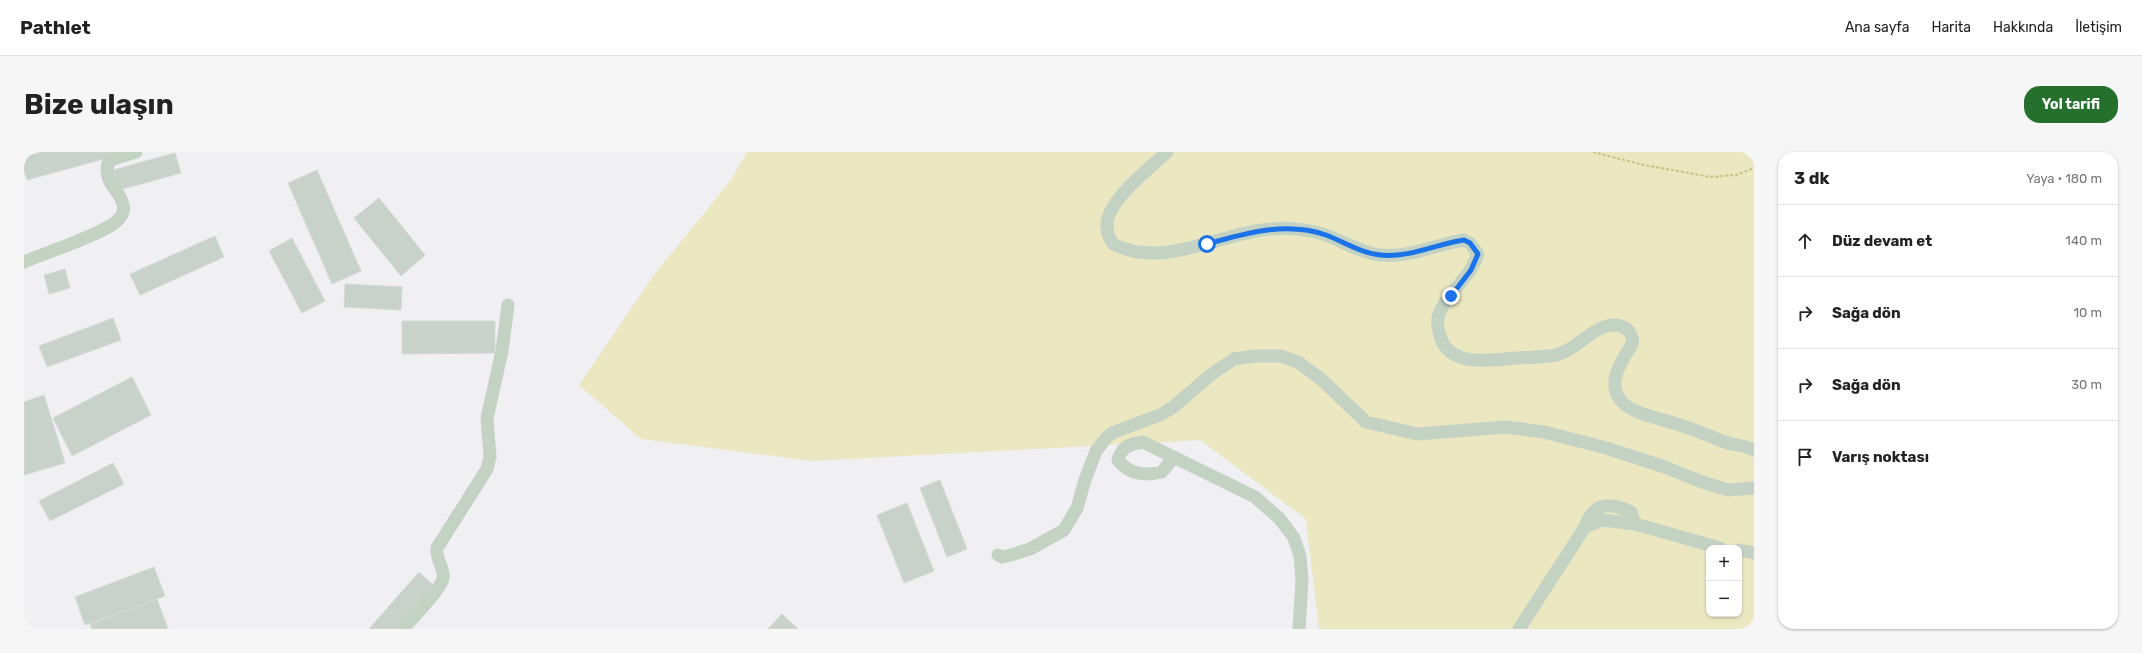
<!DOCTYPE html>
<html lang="tr">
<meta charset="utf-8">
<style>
body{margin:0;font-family:Rubik,sans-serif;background:#f6f6f6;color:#222}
.controls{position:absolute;right:12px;bottom:12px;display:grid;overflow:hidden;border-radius:8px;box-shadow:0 1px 3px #0004}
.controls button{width:36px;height:36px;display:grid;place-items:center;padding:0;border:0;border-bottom:1px solid #e0e0e0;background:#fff;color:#222;font:20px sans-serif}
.stop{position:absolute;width:12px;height:12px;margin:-9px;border:3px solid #1a73e8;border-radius:50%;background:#fff}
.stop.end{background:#1a73e8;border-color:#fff;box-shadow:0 1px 4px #0008}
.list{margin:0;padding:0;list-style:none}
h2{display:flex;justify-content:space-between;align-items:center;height:52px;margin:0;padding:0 16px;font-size:17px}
h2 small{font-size:13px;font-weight:400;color:#767676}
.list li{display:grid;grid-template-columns:26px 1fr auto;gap:12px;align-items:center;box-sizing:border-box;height:72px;padding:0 16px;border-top:1px solid #e0e0e0}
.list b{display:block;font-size:15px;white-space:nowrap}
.list em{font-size:13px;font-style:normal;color:#767676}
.icon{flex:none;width:22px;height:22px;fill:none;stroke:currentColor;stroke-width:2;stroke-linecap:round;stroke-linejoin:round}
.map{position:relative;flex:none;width:1730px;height:477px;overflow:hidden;border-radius:16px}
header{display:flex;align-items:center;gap:24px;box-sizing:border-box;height:56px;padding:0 20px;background:#fff;border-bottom:1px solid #e0e0e0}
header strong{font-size:19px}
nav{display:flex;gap:22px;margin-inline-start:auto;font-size:14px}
.intro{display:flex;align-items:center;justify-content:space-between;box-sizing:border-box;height:96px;padding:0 24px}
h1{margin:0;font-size:28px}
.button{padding:10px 18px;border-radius:16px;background:#26702d;color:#fff;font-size:14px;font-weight:700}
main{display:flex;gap:24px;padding:0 24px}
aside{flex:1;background:#fff;border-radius:16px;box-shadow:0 1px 3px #0004}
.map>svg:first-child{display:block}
.green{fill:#ebe7c1;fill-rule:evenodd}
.building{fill:#c9d1cb;stroke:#d3dad5}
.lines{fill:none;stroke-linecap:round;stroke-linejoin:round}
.path{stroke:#c2c57d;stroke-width:2;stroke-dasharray:3 2;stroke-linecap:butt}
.street{stroke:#c4d2c4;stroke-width:13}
.route{stroke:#1a73e8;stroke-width:5}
</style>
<header>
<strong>Pathlet</strong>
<nav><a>Ana sayfa</a><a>Harita</a><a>Hakkında</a><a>İletişim</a></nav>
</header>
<div class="intro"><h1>Bize ulaşın</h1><a class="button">Yol tarifi</a></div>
<main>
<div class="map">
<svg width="1730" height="477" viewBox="0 0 1730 477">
<rect width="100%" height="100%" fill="#f0eff1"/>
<!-- green -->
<path class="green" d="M723,0H1730V477H1295L1282,367L1176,288L788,309L617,287L555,233L630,123L707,28ZM1685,396H1715V462H1685Z"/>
<!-- building -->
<path class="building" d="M18,0H105L3,28L0,18V5Z
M151,1L157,21L95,38L89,18Z
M293,18L337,119L308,132L264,31Z
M355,46L401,103L377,124L330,66Z
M191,84L200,105L116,143L106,122Z
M268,86L301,149L278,161L245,99Z
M41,117L46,136L25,142L20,123Z
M321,132L378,135L377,158L320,155Z
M89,166L97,188L23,215L15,194Z
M378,169H471V201L378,202Z
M108,225L127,263L48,304L29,266Z
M20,243L41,311L0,323V250Z
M89,311L100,332L26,369L15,349Z
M916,328L943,397L923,405L896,336Z
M883,351L910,419L880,431L853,363Z
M130,415L141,444L61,473L51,445Z
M395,420L411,435L373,477H345Z
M133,447L144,477H68L66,472Z
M758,462L774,477H744Z"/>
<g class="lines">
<!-- path -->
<path class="path" d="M1569,0L1620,13L1687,25L1712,23L1730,16"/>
<!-- street -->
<path class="street" d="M1143,0C1126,16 1081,50 1083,75C1083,82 1086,87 1089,92C1141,118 1196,80 1248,77C1265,75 1287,78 1302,83C1320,90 1338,101 1356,103C1386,106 1412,92 1440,88L1446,91L1454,102C1447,126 1419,144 1414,166C1413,172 1414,178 1416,184C1425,216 1468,208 1493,206C1507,205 1522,206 1535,202C1556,196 1576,165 1599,175C1605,177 1610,186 1608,192C1607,195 1603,200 1602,202C1592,218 1584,236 1599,251C1611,263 1643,268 1659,274C1674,279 1689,286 1704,291C1713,294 1721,293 1730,298
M0,110C21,101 79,82 93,69C97,65 101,59 99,53C96,37 79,32 84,11L89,7L112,0
M1150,305L1138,320C1121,324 1105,323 1094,308C1098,294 1106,292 1119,290L1231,345L1256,367L1270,386L1276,404L1278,428L1275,477
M1561,375C1570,350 1585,350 1607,360L1611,372
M1715,398L1730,401
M974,403L978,405L987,403L1006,397L1040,378L1053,356L1061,328L1072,299L1083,285L1090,280L1136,263L1149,255L1188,222L1210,207L1231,204H1256L1274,210L1297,227L1342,270L1393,282L1482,275L1520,280L1582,296L1641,315L1678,330L1704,338L1730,336
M379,477C387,468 418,436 419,426C421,416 411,407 413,396L463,317L466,305L463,266L478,199L484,153
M1495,477L1561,375L1579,368L1611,372L1696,396"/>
</g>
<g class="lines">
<!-- route -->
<path class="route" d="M1183,92C1222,81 1263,69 1302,83C1320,90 1337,101 1356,103C1386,106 1412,92 1440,88L1446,91L1454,102L1447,118L1427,144"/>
</g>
</svg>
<div class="controls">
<button>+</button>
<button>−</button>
</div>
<div class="stop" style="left:1183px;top:92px"></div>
<div class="stop end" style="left:1427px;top:144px"></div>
</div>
<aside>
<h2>3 dk<small>Yaya · 180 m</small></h2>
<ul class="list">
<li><svg class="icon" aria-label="ahead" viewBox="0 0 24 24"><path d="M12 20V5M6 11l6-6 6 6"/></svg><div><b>Düz devam et</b></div><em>140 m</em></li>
<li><svg class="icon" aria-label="right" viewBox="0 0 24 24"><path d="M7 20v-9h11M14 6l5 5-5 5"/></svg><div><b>Sağa dön</b></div><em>10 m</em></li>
<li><svg class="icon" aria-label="right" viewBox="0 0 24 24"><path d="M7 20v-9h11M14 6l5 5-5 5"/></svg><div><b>Sağa dön</b></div><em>30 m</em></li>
<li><svg class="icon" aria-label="arrive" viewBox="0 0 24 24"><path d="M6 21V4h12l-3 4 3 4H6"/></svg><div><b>Varış noktası</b></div></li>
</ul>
</aside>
</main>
